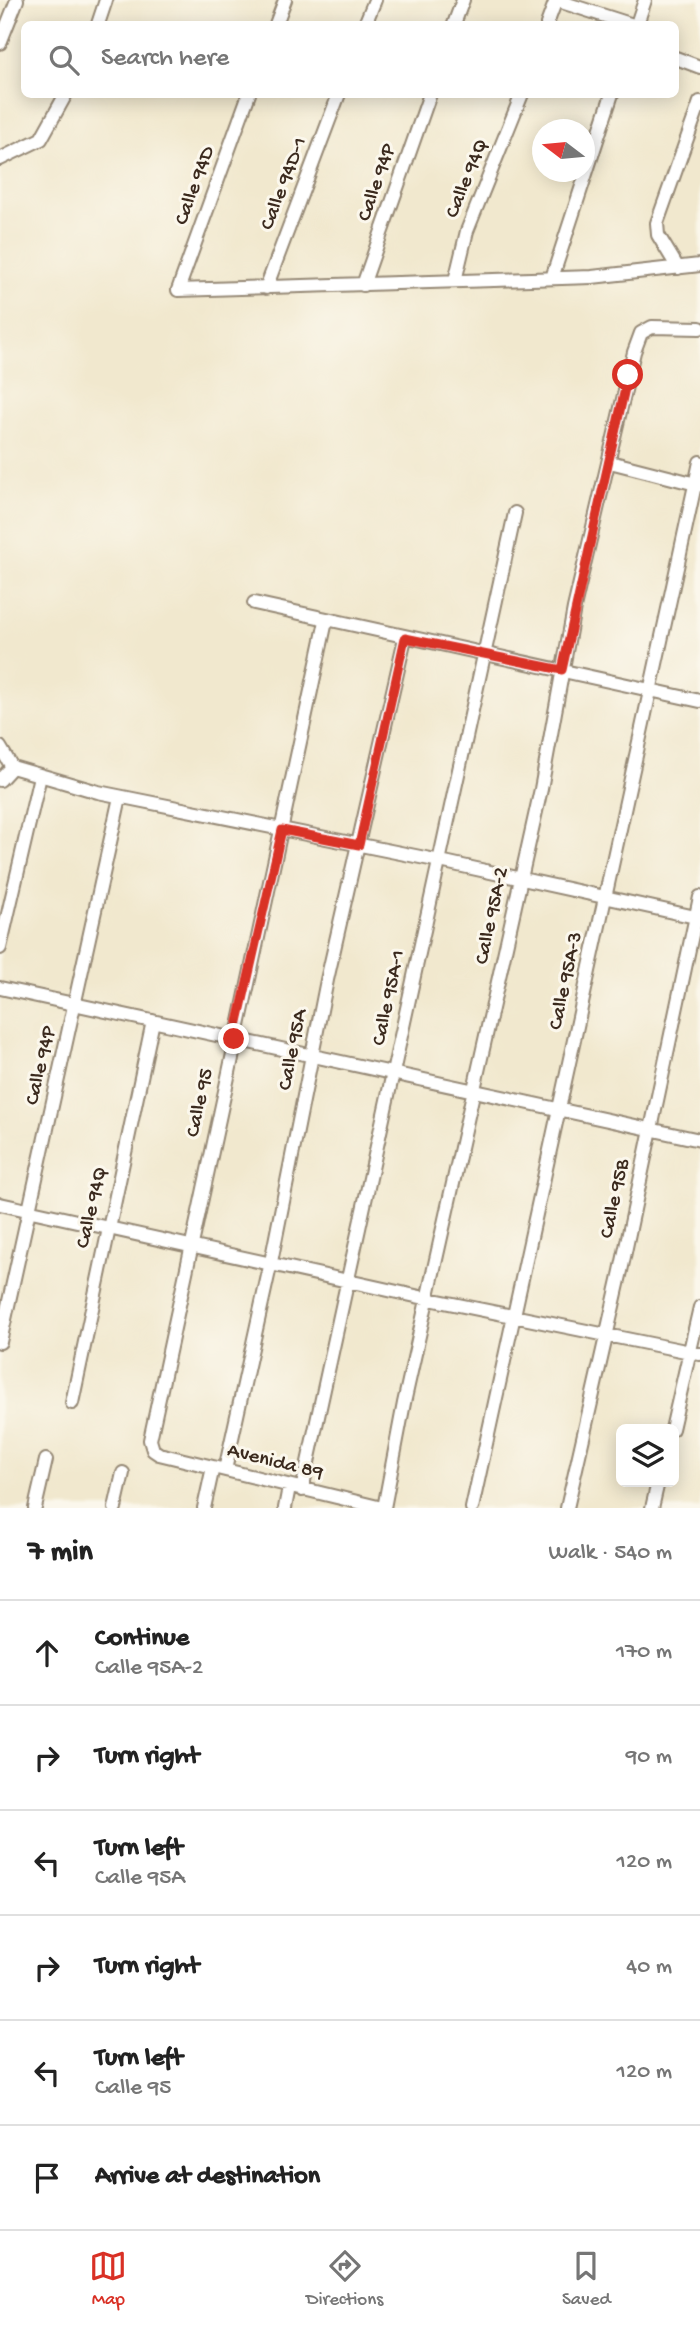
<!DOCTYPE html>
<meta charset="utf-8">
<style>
body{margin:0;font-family:"Gochi Hand",sans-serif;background:#f2f2f2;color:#222}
.controls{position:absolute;right:21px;bottom:21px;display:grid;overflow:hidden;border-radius:10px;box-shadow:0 4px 18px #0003}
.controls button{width:63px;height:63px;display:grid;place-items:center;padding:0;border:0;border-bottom:2px solid #e0e0e0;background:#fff;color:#222;font:35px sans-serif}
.compass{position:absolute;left:532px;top:119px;width:63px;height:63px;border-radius:50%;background:#fff;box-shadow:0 4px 18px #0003;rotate:286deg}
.stop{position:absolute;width:21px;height:21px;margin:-16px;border:5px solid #d93025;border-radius:50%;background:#fff}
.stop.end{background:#d93025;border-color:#fff;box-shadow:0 2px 7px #0008}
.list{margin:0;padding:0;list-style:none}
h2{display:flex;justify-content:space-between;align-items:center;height:91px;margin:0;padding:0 28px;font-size:30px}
h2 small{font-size:23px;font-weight:400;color:#767676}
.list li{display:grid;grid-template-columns:46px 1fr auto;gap:21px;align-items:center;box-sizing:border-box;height:105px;padding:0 28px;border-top:2px solid #e0e0e0}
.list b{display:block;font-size:26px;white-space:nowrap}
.list p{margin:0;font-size:23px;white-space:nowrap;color:#767676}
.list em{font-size:23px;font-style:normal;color:#767676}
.icon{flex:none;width:38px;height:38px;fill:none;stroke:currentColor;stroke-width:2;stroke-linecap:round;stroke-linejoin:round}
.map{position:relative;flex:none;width:700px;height:1508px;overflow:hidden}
.search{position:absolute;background:#fff;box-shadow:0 4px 18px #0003;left:21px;right:21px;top:21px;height:77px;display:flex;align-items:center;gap:18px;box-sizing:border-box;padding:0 24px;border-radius:10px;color:#767676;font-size:26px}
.sheet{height:721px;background:#fff}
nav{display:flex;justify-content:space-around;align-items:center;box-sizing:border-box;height:98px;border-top:2px solid #e0e0e0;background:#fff;font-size:19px;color:#767676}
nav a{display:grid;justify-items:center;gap:4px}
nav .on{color:#d93025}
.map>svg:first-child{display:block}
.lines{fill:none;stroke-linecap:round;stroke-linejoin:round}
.minor-casing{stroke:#968976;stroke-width:16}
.minor{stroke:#fff;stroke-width:12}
.route{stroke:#d93025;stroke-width:9}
.labels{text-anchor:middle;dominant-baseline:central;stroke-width:6;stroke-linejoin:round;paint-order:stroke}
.street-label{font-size:21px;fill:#3b2a1e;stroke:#fbf7ec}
</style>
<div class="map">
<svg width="700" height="1508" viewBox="0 0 700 1508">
<rect width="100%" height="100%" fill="#fbf7ec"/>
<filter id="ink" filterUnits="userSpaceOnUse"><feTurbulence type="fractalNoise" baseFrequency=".0143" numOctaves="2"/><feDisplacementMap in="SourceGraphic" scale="14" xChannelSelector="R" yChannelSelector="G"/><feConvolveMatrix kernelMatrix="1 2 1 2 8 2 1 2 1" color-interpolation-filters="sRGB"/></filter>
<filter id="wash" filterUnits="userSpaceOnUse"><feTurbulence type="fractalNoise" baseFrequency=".00686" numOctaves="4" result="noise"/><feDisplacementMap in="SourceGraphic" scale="28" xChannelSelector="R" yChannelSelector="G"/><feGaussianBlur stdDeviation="1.57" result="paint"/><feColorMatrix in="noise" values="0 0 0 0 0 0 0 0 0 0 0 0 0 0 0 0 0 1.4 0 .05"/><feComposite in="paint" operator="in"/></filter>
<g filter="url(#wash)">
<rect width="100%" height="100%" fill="#f1e8ce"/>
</g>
<g filter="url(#ink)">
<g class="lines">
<defs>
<path id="minor" d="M555,0L630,24
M98,24L106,0
M276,24L285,0
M365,24L375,0
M454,24L463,0
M547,24L556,0
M637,24L645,0
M0,43L17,0
M676,58L700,67
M249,94L178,290L592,277L700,265
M0,159L41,139L66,94
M678,268L658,235L657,223L700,102
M552,278L612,94
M455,281L467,231L522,94
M363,285L430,94
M266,288L339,94
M610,462L700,485
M254,603L700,701
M0,747L12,767
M0,780L12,767L98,792L440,861L700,918
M0,948L40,776
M0,988L700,1140
M0,1204L429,1299L700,1354
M0,1342L120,797
M72,1403L153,1021
M672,1429L700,1307
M213,1467L159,1454L153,1450L150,1440L326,621
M225,1470L271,1262L327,980L405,638
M302,1490L515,513
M35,1508L46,1460
M115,1508L123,1473
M204,1508L213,1467L382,1508
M285,1508L289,1487
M384,1508L404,1403L541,789L574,608L634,352L641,333L652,327L700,328
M472,1508L700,462
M567,1508L621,1271L700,897
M652,1508L658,1482"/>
</defs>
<!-- minor casing -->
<use href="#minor" class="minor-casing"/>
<!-- minor -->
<use href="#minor" class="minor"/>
</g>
</g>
<g class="lines" filter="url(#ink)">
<!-- route -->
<path class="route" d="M234,1039L282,830L359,845L405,638L562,670L628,375"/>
</g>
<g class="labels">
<!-- street labels -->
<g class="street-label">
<text transform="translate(468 179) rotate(-68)">Calle 94Q</text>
<text transform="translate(378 183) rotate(-71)">Calle 94P</text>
<text transform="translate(285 184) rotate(-69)">Calle 94D-1</text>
<text transform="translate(196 186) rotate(-70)">Calle 94D</text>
<text transform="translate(493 916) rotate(-78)">Calle 95A-2</text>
<text transform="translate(567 981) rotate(-78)">Calle 95A-3</text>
<text transform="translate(390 998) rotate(-78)">Calle 95A-1</text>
<text transform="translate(294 1050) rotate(-79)">Calle 95A</text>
<text transform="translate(42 1066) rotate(-77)">Calle 94P</text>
<text transform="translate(201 1103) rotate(-78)">Calle 95</text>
<text transform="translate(616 1199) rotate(-78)">Calle 95B</text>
<text transform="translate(93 1208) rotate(-77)">Calle 94Q</text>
<text transform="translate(275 1463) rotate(14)">Avenida 89</text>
</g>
</g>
</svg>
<div class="controls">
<button><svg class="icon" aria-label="layers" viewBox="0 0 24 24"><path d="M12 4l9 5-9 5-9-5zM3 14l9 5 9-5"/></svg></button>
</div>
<svg class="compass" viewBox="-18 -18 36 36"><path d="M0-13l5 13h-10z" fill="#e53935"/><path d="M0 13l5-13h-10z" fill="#767676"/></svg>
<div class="stop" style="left:628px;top:375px"></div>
<div class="stop end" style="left:234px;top:1039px"></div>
<div class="search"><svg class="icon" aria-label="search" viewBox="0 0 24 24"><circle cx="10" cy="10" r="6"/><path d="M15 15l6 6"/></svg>Search here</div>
</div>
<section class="sheet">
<h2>7 min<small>Walk · 540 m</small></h2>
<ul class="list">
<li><svg class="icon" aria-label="ahead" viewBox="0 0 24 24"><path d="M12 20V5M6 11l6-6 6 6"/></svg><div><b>Continue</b><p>Calle 95A-2</p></div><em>170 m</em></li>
<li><svg class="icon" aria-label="right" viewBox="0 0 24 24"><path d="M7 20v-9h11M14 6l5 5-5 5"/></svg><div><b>Turn right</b></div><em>90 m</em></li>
<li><svg class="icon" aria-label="left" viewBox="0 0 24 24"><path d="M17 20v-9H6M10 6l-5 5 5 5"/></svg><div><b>Turn left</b><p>Calle 95A</p></div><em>120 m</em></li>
<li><svg class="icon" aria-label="right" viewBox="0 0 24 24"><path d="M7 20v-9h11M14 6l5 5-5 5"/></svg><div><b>Turn right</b></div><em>40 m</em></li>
<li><svg class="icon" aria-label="left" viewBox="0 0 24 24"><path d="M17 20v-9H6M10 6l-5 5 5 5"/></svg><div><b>Turn left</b><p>Calle 95</p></div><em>120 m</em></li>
<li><svg class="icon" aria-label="arrive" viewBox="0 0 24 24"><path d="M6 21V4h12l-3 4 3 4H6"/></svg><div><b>Arrive at destination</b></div></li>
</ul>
</section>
<nav>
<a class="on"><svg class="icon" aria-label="map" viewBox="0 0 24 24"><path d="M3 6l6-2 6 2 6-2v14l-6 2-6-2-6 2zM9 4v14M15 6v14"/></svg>Map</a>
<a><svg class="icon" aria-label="directions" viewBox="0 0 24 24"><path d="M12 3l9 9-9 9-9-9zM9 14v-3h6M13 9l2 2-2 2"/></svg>Directions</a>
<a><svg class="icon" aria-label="saved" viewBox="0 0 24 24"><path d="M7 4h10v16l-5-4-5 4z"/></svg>Saved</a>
</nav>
